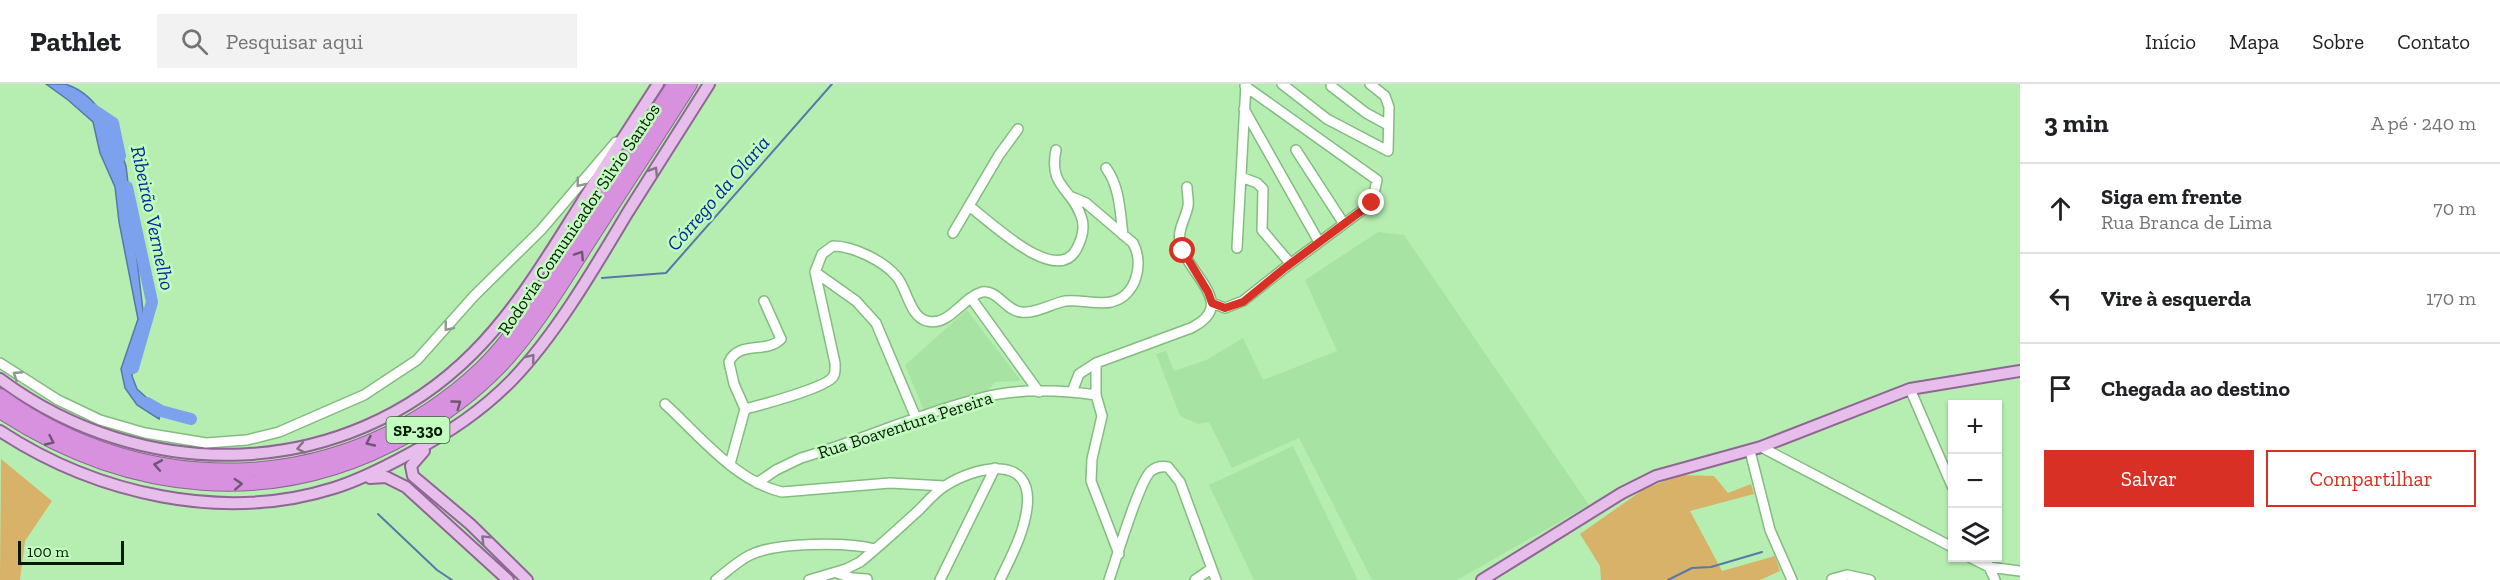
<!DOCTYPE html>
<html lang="pt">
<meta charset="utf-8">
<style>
body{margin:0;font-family:"Zilla Slab",serif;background:#f2f2f2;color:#202124}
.controls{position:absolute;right:18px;bottom:18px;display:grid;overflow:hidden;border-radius:0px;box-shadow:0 2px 4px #0004}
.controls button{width:54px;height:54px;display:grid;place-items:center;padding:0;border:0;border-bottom:2px solid #e0e0e0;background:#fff;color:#202124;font:30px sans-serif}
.scale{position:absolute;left:18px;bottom:15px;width:106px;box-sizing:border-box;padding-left:6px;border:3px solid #051a05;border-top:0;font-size:16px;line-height:21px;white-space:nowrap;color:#051a05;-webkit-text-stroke:4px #c3fcbf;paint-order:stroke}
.stop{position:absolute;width:18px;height:18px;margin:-14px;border:4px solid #d93025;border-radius:50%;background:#fff}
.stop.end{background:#d93025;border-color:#fff;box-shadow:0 2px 6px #0008}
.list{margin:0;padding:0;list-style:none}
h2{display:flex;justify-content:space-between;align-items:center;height:78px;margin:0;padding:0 24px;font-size:26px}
h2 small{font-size:20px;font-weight:400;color:#757577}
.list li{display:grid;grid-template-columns:39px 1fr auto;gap:18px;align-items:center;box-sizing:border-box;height:90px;padding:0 24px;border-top:2px solid #e0e0e0}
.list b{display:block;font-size:22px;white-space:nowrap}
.list p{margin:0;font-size:20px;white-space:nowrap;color:#757577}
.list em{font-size:20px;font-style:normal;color:#757577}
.actions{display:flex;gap:12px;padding:18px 24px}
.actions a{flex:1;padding:14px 0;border:2px solid #d93025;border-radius:0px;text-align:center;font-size:21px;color:#d93025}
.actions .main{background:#d93025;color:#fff}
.icon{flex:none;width:33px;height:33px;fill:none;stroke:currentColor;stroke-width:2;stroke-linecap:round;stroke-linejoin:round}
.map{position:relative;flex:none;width:2020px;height:496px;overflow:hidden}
header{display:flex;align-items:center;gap:36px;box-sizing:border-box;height:84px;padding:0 30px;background:#fff;border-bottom:2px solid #e0e0e0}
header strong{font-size:28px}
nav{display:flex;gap:33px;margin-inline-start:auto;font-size:21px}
.search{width:420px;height:54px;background:#f2f2f2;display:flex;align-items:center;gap:15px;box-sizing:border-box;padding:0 21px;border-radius:0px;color:#757577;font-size:22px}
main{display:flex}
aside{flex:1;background:#fff}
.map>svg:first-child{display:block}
.built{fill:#a7e4a3}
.green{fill:#d7b268}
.water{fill:#7ca2ee;stroke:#5879a8;stroke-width:1.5}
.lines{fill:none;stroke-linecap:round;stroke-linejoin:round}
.stream{stroke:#5879a8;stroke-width:2}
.river{stroke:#7ca2ee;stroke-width:12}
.minor-casing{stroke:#84bb81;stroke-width:12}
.major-casing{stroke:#8e6793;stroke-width:14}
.highway-casing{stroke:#8e6793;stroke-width:16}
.minor{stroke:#fff;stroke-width:9}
.major{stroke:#e7bdec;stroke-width:10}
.highway{stroke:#d791df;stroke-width:14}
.oneway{stroke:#817484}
.oneway2{stroke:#8e988e}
.oneway3{stroke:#6e5672}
.route{stroke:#d93025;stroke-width:8}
.labels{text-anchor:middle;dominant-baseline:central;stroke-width:5;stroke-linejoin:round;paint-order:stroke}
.shield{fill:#c3fcbf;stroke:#3e5e3d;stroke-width:1.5}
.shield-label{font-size:16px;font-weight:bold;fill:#051a05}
.street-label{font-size:18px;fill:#051a05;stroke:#c3fcbf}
.water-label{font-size:20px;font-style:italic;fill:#002b96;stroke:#c3fcbf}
</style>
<header>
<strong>Pathlet</strong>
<div class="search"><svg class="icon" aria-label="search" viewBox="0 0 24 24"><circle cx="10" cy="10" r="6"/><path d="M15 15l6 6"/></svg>Pesquisar aqui</div>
<nav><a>Início</a><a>Mapa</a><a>Sobre</a><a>Contato</a></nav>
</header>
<main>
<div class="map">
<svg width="2020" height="496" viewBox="0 0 2020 496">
<rect width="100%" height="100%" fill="#b6eeb2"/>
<!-- built -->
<path class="built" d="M1378,148L1404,151L1589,421L1457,496H1372L1299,354L1232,384L1209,338L1198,340L1180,332L1156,270L1166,267L1174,287L1206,276L1243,254L1263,296L1337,267L1305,196Z
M967,226L1021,297L995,298L987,307L924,327L905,281Z
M1293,362L1358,496H1254L1209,401Z"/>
<!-- green -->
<path class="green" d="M1,375L52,417L25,457L20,496H0Z
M1680,391L1714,392L1728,409L1751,400L1754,410L1690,427L1722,487L1775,472L1780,487L1760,496H1601L1600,482L1580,450L1644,405Z"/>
<!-- water -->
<path class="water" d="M46,0C51,0 60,0 65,0C100,10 115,51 126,82L144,235L132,292L137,305L147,314L162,322L159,335L137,321L125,304L121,285L138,235L119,138L115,103L100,69L93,38L68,16Z"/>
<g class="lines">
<!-- stream -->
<path class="stream" d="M602,194L666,189L832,0
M378,430L437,486L452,496
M1668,496L1692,484L1711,483L1762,468"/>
<!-- river -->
<path class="river" d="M92,25L113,39L120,72
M127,103L152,218L133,284
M147,319L161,327L191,335"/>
<defs>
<path id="minor" d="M1282,0L1327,35L1388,67L1389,23L1385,12L1370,0
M1331,2L1366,29L1388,41
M1244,25L1319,158
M1296,66L1344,140
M1106,84C1120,103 1120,128 1123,151
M1241,93L1257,99L1263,105L1262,146L1290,179
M969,122C990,137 1055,202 1076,166C1081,157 1085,146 1082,135C1073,104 1048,104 1056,66
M953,149L999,71L1018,45
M1237,164L1246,0
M815,188L856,217L876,239L916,334
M971,214L1039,308
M1212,219L1225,224L1243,217L1286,183L1372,119L1377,96L1245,2
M0,279L58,316L100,336L145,349L206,359L247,356L279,348L364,311L417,276L474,212L541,146L616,58
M1910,305L1952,402
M1072,308L1079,290L1096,279
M665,320C699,351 735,397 782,408L890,399L945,402
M745,325C761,321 825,304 833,293C836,289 835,284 835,279L815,188L822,170L833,162C853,162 884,177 897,193C907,205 910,233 927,237C949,243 963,213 982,208C997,205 1006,227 1021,228C1035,230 1051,220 1065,217C1080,215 1096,221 1111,218C1137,212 1144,179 1133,159L1086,119L1072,113
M1761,363L1952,463
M1750,367L1770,446L1792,496
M730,380L745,325L734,300L729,278C739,256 767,270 781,255L764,217
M757,399L776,386L801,374C862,356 920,329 981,314C1017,304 1060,306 1096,311
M1119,470L1091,397L1092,375L1102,332L1096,311V279L1191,244C1240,220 1186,190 1180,158C1177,146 1186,134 1188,122C1189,116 1187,109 1187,103
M1971,474L1989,483L2020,487
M1985,474L1995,496
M837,489L852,494L867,495
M1832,495L1847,491L1870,496
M716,496C727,487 738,477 750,471C776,458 847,458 875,465
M809,496L846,485L860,478C880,462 899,444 918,427C926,419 935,408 945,402C974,383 1034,368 1027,424C1024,449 1011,473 1000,496
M940,496L995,384
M1109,496C1116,476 1139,397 1151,387C1156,383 1162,382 1168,383L1180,398L1216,496
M1195,496L1211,485"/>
<path id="major" d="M0,295C144,402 344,398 473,269C515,227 546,175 577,126C603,84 631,42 658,0
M0,347C96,410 223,439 334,404C360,396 385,383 409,370C448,349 482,327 513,295C557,249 595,183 628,128C655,85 682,43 709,0
M424,367L411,382L413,392L470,440L527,496
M370,394L386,393L406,403L508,496
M1482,496L1622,409L1656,392L1761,363L1910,305L2020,287"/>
<path id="highway" d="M0,312C148,419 348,412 482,284C519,248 546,200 574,156C607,104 641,52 675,0
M0,327C128,411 275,427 410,350C443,332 474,309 500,282C534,246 560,202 587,160C621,107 656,54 690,0"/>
</defs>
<!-- minor casing -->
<use href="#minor" class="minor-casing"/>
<!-- major casing -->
<use href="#major" class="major-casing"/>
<!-- highway casing -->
<use href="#highway" class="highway-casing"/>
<!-- minor -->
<use href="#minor" class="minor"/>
<!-- major -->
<use href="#major" class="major"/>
<!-- highway -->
<use href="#highway" class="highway"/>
</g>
<!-- one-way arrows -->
<defs><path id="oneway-chevron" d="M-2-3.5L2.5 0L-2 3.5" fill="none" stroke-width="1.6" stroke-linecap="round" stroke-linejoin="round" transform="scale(1.5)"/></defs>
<g class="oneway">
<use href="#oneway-chevron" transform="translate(654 87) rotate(-58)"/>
<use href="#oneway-chevron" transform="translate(531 274) rotate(-51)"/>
<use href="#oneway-chevron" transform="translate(301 364) rotate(169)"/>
<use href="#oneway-chevron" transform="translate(485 455) rotate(-135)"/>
</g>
<g class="oneway2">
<use href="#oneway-chevron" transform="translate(580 99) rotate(129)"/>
<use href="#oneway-chevron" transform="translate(448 243) rotate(129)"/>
<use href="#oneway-chevron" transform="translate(17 291) rotate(-147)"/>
</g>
<g class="oneway3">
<use href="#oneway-chevron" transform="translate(580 171) rotate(-57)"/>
<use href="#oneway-chevron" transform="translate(457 320) rotate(-36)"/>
<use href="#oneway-chevron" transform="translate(50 357) rotate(25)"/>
<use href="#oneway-chevron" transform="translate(370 358) rotate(155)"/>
<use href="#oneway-chevron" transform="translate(158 381) rotate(-170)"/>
<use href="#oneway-chevron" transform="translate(238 400) rotate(-3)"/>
</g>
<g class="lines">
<!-- route -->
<path class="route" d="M1183,167L1208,208L1212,219L1225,224L1243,218L1286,183L1372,119"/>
</g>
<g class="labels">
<!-- shield labels -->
<rect class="shield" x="386.5" y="333" width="63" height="26" rx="4.5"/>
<g class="shield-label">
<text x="418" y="346">SP-330</text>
</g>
<!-- street labels -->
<g class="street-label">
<text transform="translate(579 135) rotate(-56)">Rodovia Comunicador Silvio Santos</text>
<text transform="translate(905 341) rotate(-18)">Rua Boaventura Pereira</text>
</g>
<!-- water labels -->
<g class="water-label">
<text transform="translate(718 109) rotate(-49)">Córrego da Olaria</text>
<text transform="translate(153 134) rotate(78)">Ribeirão Vermelho</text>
</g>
</g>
</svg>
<div class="controls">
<button>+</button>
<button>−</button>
<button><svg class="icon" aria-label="layers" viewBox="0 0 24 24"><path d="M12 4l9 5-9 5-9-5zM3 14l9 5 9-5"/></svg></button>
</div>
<div class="scale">100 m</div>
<div class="stop" style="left:1183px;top:167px"></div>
<div class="stop end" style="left:1372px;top:119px"></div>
</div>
<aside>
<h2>3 min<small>A pé · 240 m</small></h2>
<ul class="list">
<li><svg class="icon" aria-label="ahead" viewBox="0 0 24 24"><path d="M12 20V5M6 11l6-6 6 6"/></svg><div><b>Siga em frente</b><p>Rua Branca de Lima</p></div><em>70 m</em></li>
<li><svg class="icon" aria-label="left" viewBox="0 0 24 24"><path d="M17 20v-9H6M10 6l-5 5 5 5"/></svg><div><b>Vire à esquerda</b></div><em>170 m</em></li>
<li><svg class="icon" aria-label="arrive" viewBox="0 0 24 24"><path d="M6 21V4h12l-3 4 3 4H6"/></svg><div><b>Chegada ao destino</b></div></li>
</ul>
<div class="actions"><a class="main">Salvar</a><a>Compartilhar</a></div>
</aside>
</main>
